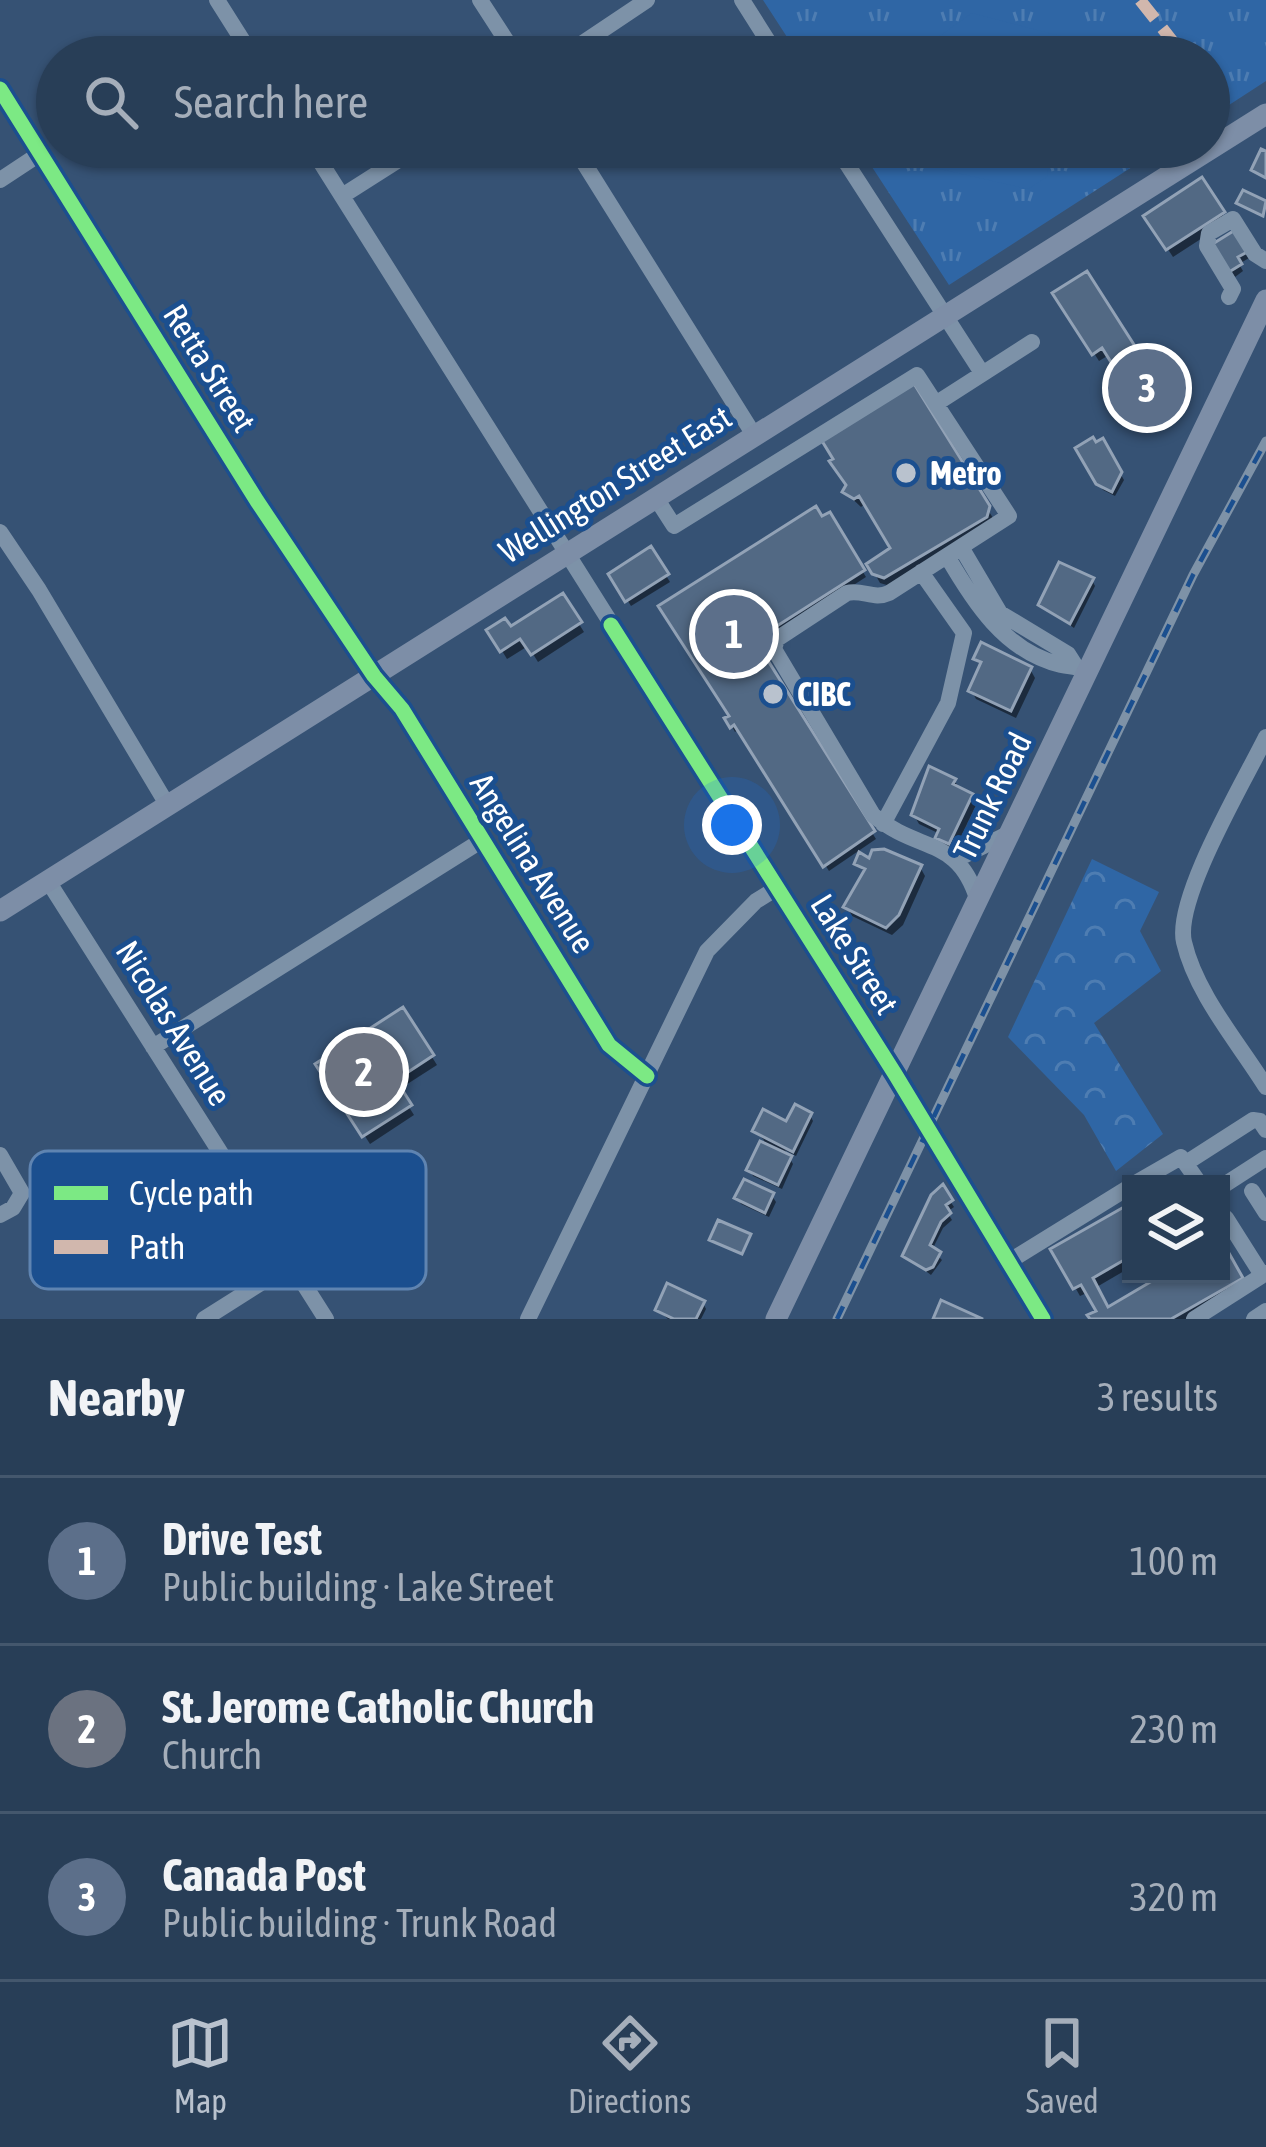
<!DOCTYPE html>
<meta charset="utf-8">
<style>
body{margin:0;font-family:"Asap Condensed",sans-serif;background:#30455d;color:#f1f3f6}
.controls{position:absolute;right:36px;bottom:36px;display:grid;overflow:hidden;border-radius:0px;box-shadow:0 3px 9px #0004}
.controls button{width:108px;height:108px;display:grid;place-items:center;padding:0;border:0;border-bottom:3px solid #44576d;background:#283e57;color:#f1f3f6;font:60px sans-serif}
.you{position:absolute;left:732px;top:825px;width:42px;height:42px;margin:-30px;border:9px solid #fff;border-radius:50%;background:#1a73e8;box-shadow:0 0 0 18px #1a73e833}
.badge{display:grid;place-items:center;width:78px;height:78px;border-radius:50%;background:#b9c2ce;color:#fff;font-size:39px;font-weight:700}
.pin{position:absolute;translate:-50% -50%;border:6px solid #fff;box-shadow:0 3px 12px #0006}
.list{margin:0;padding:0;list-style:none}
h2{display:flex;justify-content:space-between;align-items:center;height:156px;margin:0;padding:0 48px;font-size:51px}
h2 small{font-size:39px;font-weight:400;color:#a5aeba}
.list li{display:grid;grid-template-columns:78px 1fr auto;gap:36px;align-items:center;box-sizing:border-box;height:168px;padding:0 48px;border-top:3px solid #44576d}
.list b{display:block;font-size:45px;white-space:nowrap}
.list p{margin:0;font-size:39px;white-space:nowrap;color:#a5aeba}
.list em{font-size:39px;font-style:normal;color:#a5aeba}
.icon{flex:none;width:66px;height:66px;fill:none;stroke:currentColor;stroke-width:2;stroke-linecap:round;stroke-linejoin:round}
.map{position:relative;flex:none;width:1266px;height:1319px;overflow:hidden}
.search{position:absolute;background:#283e57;box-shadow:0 3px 9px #0004;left:36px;right:36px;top:36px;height:132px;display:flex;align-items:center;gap:30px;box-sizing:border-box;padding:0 42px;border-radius:66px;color:#a5aeba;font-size:45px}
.sheet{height:660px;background:#283e57}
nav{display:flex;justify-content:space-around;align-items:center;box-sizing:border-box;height:168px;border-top:3px solid #44576d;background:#283e57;font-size:33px;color:#a5aeba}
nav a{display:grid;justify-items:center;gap:6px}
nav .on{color:#b9c2ce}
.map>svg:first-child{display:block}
.forest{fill:url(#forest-crowns)}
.park{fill:url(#park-tufts)}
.pitch{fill:#2f66a5}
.shadow{fill:#0007}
.building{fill:#526984;stroke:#92a2b6;stroke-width:3}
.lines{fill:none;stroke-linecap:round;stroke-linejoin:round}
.minor{stroke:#7d92a8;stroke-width:16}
.major{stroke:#7d8ea7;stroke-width:21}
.rail-casing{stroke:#7e92a7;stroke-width:9}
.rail{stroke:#1b4f8f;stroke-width:4.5;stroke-dasharray:14;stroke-linecap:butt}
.quiet{stroke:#d1b7ad;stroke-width:12;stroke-dasharray:24 12;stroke-linecap:butt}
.cycleway-casing{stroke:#1b4f8f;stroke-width:22}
.cycleway{stroke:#7ce984;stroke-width:15}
.poi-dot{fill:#b9c2ce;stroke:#1b4f8f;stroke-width:4.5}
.labels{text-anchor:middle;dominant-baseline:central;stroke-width:10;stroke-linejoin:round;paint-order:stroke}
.street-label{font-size:33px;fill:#fff;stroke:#1b4f8f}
.poi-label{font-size:33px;font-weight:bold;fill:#fff;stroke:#1b4f8f;text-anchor:start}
.key{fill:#1b4f8f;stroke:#5f84b1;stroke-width:3}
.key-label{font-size:33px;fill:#fff}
</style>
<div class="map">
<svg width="1266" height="1319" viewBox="0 0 1266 1319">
<defs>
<pattern id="forest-crowns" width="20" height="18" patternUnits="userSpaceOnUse" patternTransform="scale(3)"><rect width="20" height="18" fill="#2f66a5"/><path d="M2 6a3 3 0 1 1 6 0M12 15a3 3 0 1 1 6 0" fill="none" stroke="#4e7db2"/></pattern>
<pattern id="park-tufts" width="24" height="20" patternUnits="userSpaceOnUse" patternTransform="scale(3)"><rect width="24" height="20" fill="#2f66a5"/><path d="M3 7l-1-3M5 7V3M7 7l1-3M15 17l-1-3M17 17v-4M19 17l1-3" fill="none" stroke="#4e7db2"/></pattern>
</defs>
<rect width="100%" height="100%" fill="#365274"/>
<!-- forest -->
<path class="forest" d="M1092,859L1159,892L1140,931L1161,971L1094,1023L1163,1134L1116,1171L1084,1115L1008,1037Z"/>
<!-- park -->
<path class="park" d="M763,0H1266V81L1209,118V57H800Z
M859,147H1163L949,285Z"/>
<!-- pitch -->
<path class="pitch" d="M972,13L1068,38L1065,57H910Z
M881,147H1051L1047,177L1028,189L878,155Z"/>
<!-- shadow -->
<path class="shadow" d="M1201,181L1227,222L1173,257L1147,217Z
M1234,234L1249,258L1239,264L1243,271L1235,277L1215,246Z
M1086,275L1171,408L1152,422L1109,355L1099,361L1056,294Z
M912,387L993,518L890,586L880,583L870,565L894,549L866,503L861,507L845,492Z
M1102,442L1124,480L1115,496L1103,490L1079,449Z
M829,516L866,577L756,648L876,839L829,871L739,729L735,732L728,719L732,717L662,607Z
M650,550L670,582L631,606L612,575Z
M1092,580L1095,586L1074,628L1041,605Z
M562,597L584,632L538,662L528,646L507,659L490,631L510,630Z
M976,658L1030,669L1035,678L1016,718L976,699L971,690L982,668Z
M954,781L976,805L954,851L943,847L940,834L919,824L914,815Z
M870,862L920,867L925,876L903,925L892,935L852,916L847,907L866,874L858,864Z
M403,1011L437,1065L398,1090L414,1115L370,1144L319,1065Z
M810,1115L813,1121L796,1156L785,1150L793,1164L782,1189L753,1176L750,1170L764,1140L755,1131L788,1125Z
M942,1189L954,1207L947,1212L952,1220L943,1228L932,1250L942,1260L931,1275L906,1256Z
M772,1196L776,1202L769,1217L741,1204L738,1197Z
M1131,1207V1267L1095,1288L1107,1311L1170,1274H1221V1245L1245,1288L1191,1319H1093L1100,1313L1089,1292L1080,1296L1054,1250Z
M703,1303L706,1309L701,1319H668L658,1310Z"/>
<!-- building -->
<path class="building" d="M1261,149L1266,151V178L1251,170Z
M1202,177L1225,212L1166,250L1143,216Z
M1243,190L1266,201L1263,216L1236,203Z
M1235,230L1249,251L1238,257L1242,264L1229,272L1211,245Z
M1087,271L1168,398L1145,416L1102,348L1092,355L1052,293Z
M913,382L990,506L987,517L884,578L872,574L866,564L890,548L859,496L854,499L842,492L846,485L829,461L833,459L822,441Z
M1093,437L1096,442L1103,438L1122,472L1112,492L1096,484L1075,448Z
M816,506L822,516L830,512L865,570L755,640L875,831L823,867L734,725L730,728L724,718L729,716L658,606Z
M651,546L669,574L625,602L608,574Z
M1059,562L1094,578L1070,624L1038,605Z
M563,593L582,622L531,655L520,639L500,652L486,630L505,618L511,626Z
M981,642L1032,667L1011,711L968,691L981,662L973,659Z
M929,766L956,779L953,784L973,794L949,844L935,838L939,829L911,815Z
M884,849L922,865L899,915L886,928L843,907L865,869L854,864L859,852L869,858L872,850Z
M403,1007L434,1055L396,1080L412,1105L362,1137L315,1064Z
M795,1104L812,1113L793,1152L752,1131L763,1109L786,1121Z
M760,1141L792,1156L778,1185L746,1170Z
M744,1179L774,1193L765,1213L734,1198Z
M943,1184L953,1200L946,1205L951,1213L941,1222L930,1245L941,1252L933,1267L926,1270L902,1256L931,1195Z
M1131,1203V1256L1093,1278L1108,1307L1164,1274H1221V1239L1243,1278L1171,1319H1090L1087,1315L1096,1311L1081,1285L1073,1289L1050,1249Z
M718,1220L751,1234L742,1254L709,1240Z
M667,1283L705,1301L696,1319H674L655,1310Z
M941,1300L983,1319H933Z"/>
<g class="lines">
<!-- minor -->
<path class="minor" d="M217,0L253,57
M480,0L517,57
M742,0L778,57
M562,57L647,0
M0,89L257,501L374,676L402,709L609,1045L647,1076
M311,147L895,1074L1043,1319
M574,147L754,435
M836,147L982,373
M0,180L41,153
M342,196L419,147
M1229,297L1233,289L1207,246L1209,233L1233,219L1255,254L1266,261
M937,403L1032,342
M656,498L674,526L917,375L1009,516L889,593C874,600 862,589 847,593L777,639L774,649L873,815C919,854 958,835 978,901
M0,532L39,590L168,806
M961,547L1000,613L1068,654L1075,665
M947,556C973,601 1005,652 1061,665C1071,667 1078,666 1088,671
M1266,737C1245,780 1174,899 1184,942C1196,994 1238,1042 1266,1087
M883,824L948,703L964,633L921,572
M957,859L1010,833
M48,881L326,1319
M153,1047L484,839
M0,1155L22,1193L13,1208L0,1215
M1186,1163L1253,1120L1260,1121L1266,1130
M1134,1184L1181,1157L1200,1184
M1221,1187L1266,1158
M1252,1191L1266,1213
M1226,1218L1262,1275
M1008,1262L1131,1186
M204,1319L291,1264
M528,1319L707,951L756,901L777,888
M1194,1319L1266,1273
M1254,1319L1266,1311"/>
<!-- major -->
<path class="major" d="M0,911L1266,114
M776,1319L1266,300"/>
<defs>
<path id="rail" d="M837,1319L1193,575L1266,441"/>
</defs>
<!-- rail casing -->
<use href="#rail" class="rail-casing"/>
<!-- rail -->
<use href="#rail" class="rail"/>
<!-- quiet -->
<path class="quiet" d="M1140,0L1185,57"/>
<defs>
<path id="cycleway" d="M0,89L257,501L374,676L402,709L609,1045L647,1076
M611,625L895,1074L1043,1319"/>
</defs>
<!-- cycleway casing -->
<use href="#cycleway" class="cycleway-casing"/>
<!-- cycleway -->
<use href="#cycleway" class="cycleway"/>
</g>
<!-- markers -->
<g class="poi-dot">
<circle cx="906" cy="473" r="12"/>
<circle cx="773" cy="694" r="12"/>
</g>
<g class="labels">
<!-- street labels -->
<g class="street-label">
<text transform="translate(210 368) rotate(58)">Retta Street</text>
<text transform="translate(615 484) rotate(-32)">Wellington Street East</text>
<text transform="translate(992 796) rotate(-64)">Trunk Road</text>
<text transform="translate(533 863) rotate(58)">Angelina Avenue</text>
<text transform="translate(855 954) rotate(58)">Lake Street</text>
<text transform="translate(174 1023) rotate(58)">Nicolas Avenue</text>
</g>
<!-- poi labels -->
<g class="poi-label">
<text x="930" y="473">Metro</text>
<text x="797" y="694">CIBC</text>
</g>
</g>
<!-- legend -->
<rect x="30" y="1151" width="396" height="138" rx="18" class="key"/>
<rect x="54" y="1186" width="54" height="14" fill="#7ce984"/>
<rect x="54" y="1240" width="54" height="14" fill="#d1b7ad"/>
<g class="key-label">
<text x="129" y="1205">Cycle path</text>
<text x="129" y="1259">Path</text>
</g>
</svg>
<div class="controls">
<button><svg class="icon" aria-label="layers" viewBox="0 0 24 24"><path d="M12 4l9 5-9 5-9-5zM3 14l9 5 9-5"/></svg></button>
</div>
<div class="you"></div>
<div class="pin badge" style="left:734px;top:634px;background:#5c6f8a">1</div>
<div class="pin badge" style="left:364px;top:1072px;background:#6b7280">2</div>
<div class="pin badge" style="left:1147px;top:388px;background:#5c6f8a">3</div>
<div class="search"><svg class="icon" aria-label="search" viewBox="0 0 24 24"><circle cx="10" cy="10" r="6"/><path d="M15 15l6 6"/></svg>Search here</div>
</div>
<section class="sheet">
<h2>Nearby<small>3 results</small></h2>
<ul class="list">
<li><span class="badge" style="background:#5c6f8a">1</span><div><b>Drive Test</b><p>Public building · Lake Street</p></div><em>100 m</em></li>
<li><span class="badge" style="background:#6b7280">2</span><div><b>St. Jerome Catholic Church</b><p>Church</p></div><em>230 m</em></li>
<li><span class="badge" style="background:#5c6f8a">3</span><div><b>Canada Post</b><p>Public building · Trunk Road</p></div><em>320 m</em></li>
</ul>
</section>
<nav>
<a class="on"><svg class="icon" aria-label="map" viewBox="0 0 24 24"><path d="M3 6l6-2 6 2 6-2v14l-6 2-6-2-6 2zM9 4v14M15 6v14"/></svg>Map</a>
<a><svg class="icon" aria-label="directions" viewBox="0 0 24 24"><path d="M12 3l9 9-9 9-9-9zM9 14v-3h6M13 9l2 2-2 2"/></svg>Directions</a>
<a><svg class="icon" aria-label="saved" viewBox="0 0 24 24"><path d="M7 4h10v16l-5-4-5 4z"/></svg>Saved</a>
</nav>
